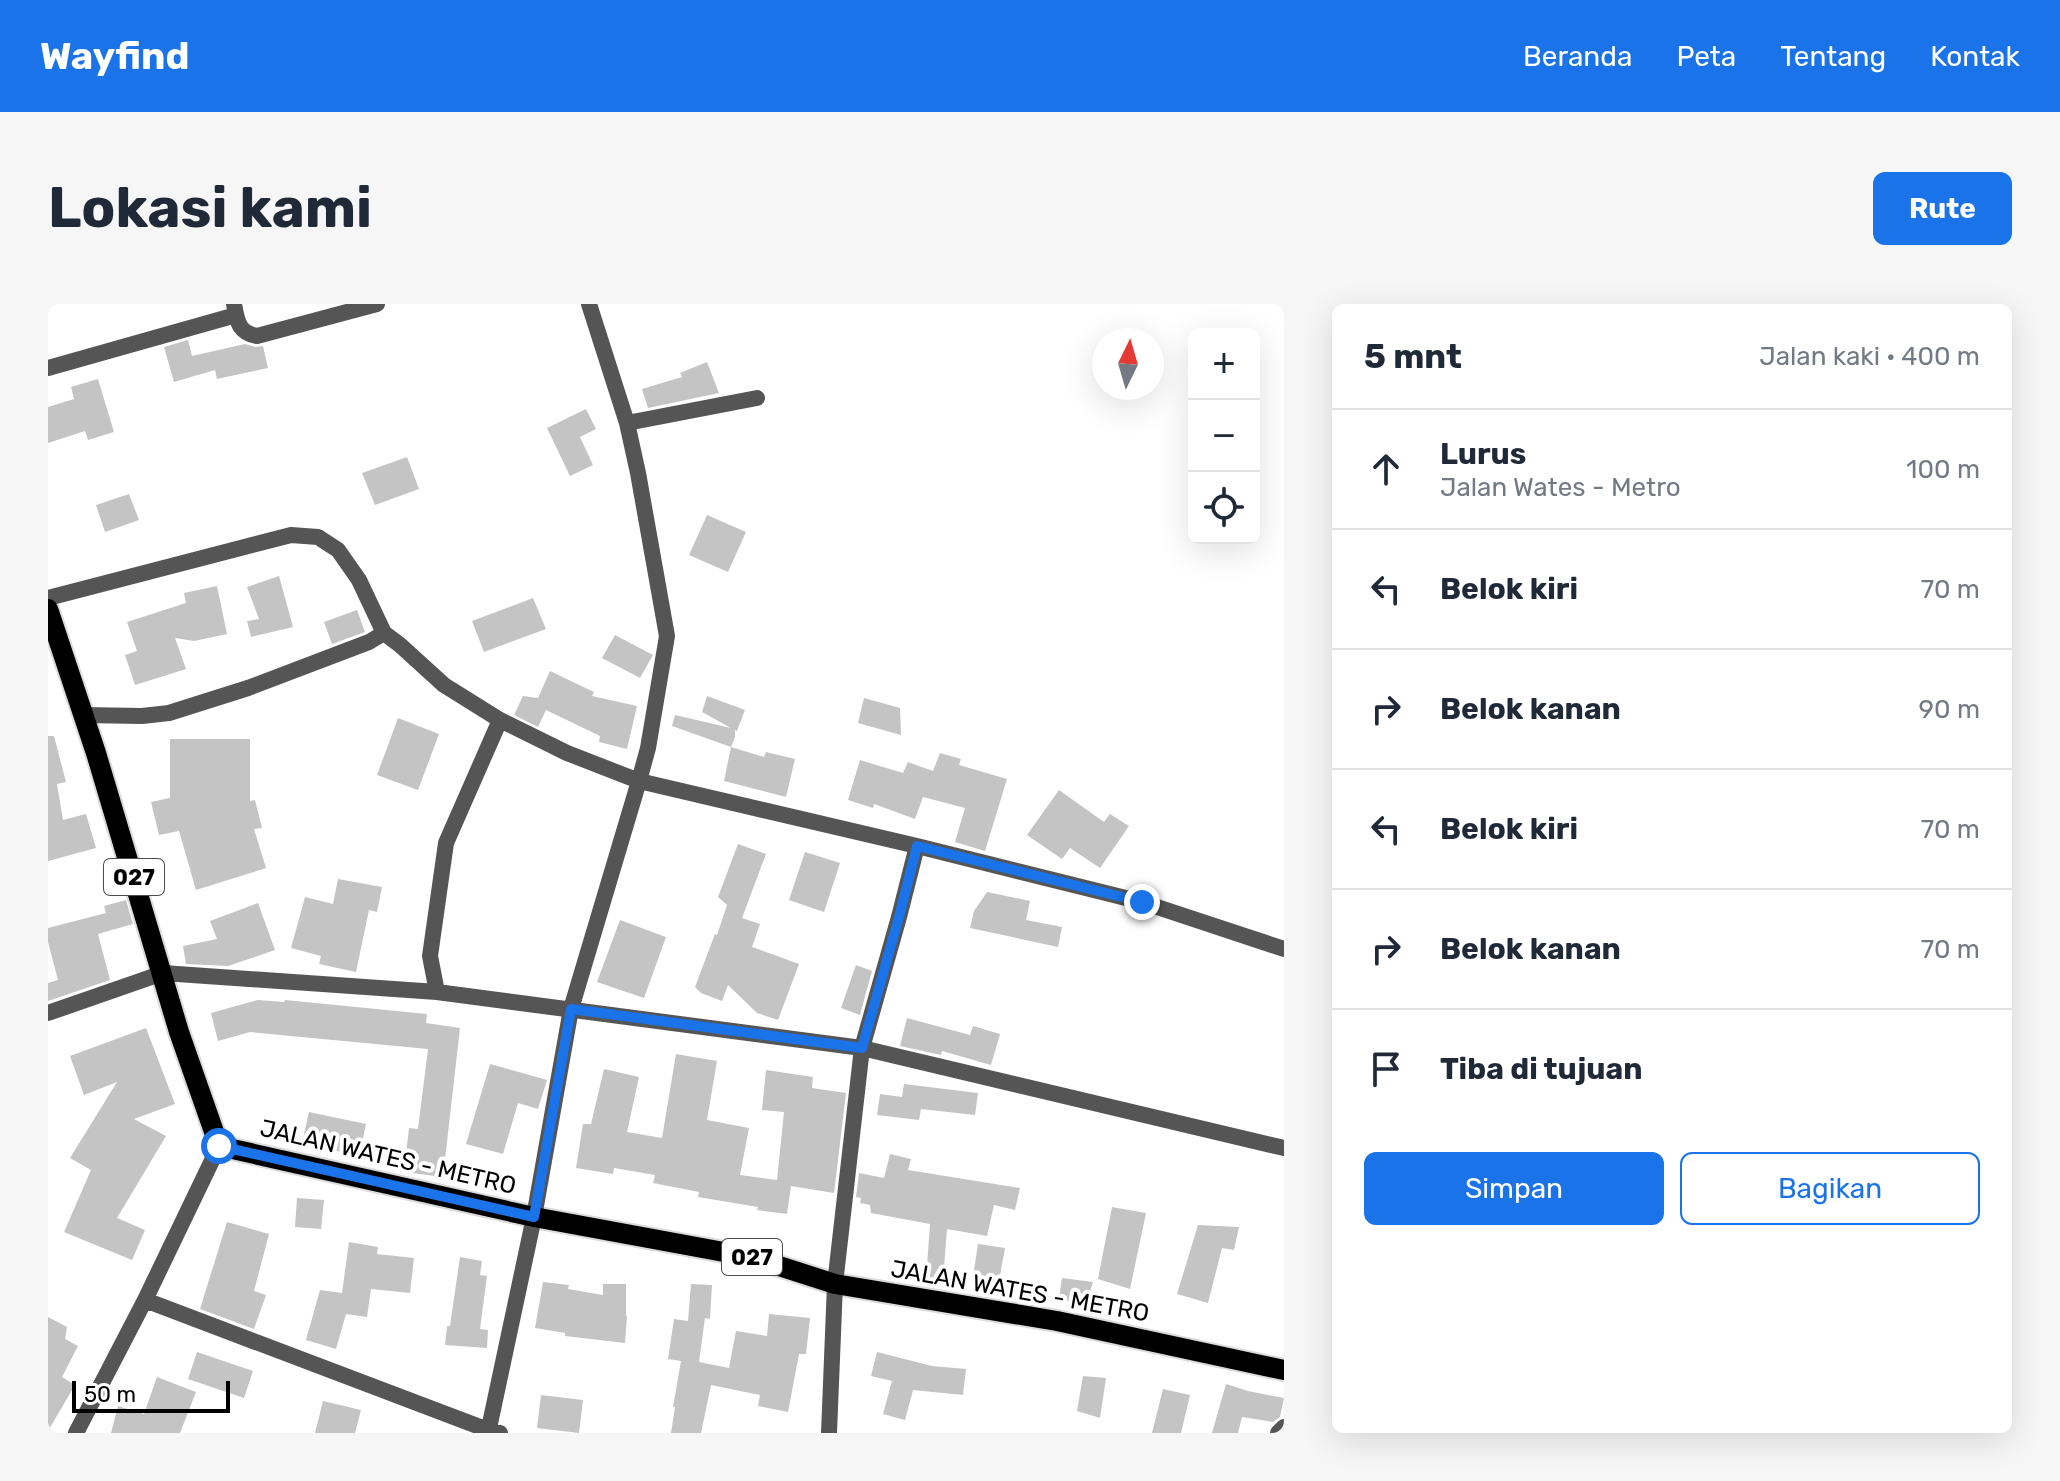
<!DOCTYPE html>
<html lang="id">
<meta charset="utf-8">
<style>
body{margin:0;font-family:Rubik,sans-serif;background:#f6f6f7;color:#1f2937}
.controls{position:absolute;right:24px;top:24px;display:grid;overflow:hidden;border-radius:12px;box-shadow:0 8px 32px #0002}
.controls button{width:72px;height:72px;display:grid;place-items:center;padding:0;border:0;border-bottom:2px solid #e0e1e3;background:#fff;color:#1f2937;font:40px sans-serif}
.compass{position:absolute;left:1044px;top:24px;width:72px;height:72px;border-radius:50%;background:#fff;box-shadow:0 8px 32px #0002;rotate:5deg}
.scale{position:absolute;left:24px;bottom:20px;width:158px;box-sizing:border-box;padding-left:8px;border:4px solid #000;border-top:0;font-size:22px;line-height:28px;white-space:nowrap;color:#000;-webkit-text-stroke:6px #fff;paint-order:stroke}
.stop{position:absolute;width:24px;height:24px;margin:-18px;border:6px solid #1a73e8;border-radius:50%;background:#fff}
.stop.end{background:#1a73e8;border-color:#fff;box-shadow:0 2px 8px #0008}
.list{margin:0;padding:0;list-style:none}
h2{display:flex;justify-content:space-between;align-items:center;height:104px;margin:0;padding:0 32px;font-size:34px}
h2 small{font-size:26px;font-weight:400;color:#747a83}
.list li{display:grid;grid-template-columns:52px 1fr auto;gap:24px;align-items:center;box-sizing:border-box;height:120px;padding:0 32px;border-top:2px solid #e0e1e3}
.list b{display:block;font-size:30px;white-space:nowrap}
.list p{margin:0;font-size:26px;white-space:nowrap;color:#747a83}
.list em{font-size:26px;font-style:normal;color:#747a83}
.actions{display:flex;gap:16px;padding:24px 32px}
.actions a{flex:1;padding:18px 0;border:2px solid #1a73e8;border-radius:12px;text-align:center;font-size:28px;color:#1a73e8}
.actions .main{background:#1a73e8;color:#fff}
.icon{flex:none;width:44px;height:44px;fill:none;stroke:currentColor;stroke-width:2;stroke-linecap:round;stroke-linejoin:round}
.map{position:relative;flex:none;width:1236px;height:1129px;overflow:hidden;border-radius:12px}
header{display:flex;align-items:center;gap:48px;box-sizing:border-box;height:112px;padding:0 40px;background:#1a73e8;color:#fff}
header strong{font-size:38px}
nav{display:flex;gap:44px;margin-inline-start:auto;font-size:28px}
.intro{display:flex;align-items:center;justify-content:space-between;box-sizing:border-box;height:192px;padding:0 48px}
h1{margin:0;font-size:56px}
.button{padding:20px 36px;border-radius:12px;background:#1a73e8;color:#fff;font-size:28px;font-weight:700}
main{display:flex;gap:48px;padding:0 48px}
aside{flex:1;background:#fff;border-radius:12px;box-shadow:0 8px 32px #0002}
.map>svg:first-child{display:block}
.building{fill:#c4c4c4}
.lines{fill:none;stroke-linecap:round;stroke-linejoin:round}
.primary-casing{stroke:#dbdbdb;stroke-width:24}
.minor{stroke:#555;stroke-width:16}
.primary{stroke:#000;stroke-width:20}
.route{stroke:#1a73e8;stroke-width:10}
.labels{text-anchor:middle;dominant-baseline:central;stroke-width:8;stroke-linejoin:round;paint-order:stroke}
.shield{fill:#fff;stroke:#4c4c4c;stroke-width:2}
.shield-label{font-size:22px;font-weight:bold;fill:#000}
.street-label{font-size:24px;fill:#000;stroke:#fff}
</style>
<header>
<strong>Wayfind</strong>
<nav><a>Beranda</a><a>Peta</a><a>Tentang</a><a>Kontak</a></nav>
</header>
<div class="intro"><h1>Lokasi kami</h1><a class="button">Rute</a></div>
<main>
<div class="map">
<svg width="1236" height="1129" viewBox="0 0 1236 1129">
<rect width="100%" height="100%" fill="#fff"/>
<!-- building -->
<path class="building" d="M140,36L144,52L197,40L207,43L215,42L220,64L169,75L167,66L126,78L116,43Z
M659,58L671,89L600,104L594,85L634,73L632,69Z
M50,75L66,128L40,136L37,127L0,139V103L26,95L23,83Z
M538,105L548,125L532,133L545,161L522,172L499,124Z
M359,153L371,185L327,201L314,169Z
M81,190L91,216L57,228L48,201Z
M659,211L698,228L680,268L641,251Z
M231,272L245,323L203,333L199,317L211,315L199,283Z
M169,282L179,330L146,337L127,334L138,365L87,381L77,351L89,347L79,318L138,299L136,289Z
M485,294L498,325L436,348L424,317Z
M309,306L317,328L284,340L276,318Z
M567,331L605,351L592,374L554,354Z
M502,367L546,388L544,392L589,402L579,445L551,438L552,432L498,406L490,423L466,411L475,392L490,394Z
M659,392L697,406L689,427L687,426V433L683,443L624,422L627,411L683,424L654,408Z
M816,394L852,404L853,431L810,419Z
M350,414L391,430L370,486L329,471Z
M0,432H6L18,478L9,480L15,516L38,510L48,544L0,557Z
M122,435H202V497L207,496L214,524L206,525L218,564L148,586L131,527L111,531L103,498L122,494Z
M683,443L716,453L718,448L747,455L738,493L676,477Z
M892,449L913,455L911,461L959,475L937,547L907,538L917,504L875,493L867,515L826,500L825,504L800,496L812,456L855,469L860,458L885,467Z
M1011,486L1056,518L1062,510L1081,522L1052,564L1022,544L1014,555L979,531Z
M690,540L718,550L694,614L712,620L704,643L751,660L730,716L709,709L680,681L674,697L653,689L647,683L667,630L669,631L679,601L670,593Z
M757,548L792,559L776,608L741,596Z
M290,575L334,583L329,608L321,606L308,668L271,660L273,652L243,644L257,593L285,600Z
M939,588L982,597L978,616L1014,623L1010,643L922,624L926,607Z
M78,596L85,620L50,630L62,676L0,697V679L10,676L0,638V624L58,609L56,602Z
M210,599L227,646L180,662L138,660L135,642L169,635L162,617Z
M572,616L618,633L596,694L549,678Z
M808,661L824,667L812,711L793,704Z
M210,696L236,698L237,696L379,710L378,719L412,724L395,873L356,868L361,824L370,825L380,745L202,728L170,737L163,709Z
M859,714L922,731L925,722L952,730L943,761L894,747L893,751L852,742Z
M98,724L127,800L86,815L118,832L69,914L97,926L84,956L16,928L43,866L22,854L69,778L36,791L22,752Z
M628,750L669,757L659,816L701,824L692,871L729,876L736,808L714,806L718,766L765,773L764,784L798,789L786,889L743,882L739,910L709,906L710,903L650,893L651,888L605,879L607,871L566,864L565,870L528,864L535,820H543L556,765L591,773L579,828L614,834Z
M442,760L499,776L490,805L470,799L455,850L418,840Z
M856,780L930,789L927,811L873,805L871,816L829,811L832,790L854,793Z
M261,808L318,820L311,852L254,839Z
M842,850L863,855L860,866L972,884L967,906L946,901L939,932L899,925L895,977L878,976L882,920L823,909L822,901L812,899L813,894L808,893L811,869L836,874Z
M249,894L276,896L273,925L247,923Z
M1064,903L1098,909L1082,985L1050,975Z
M179,918L221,930L206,987L218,991L206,1025L152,1005Z
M1150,921L1191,923L1186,946L1174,944L1160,999L1129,990Z
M301,938L330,943L329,950L366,954L362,989L323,985L319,1013L298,1010L288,1045L258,1036L272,986L294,989Z
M930,940L957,944L951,977L925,973Z
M412,953L434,957L432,971L439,972L432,1025L440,1026L439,1044L397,1041L399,1022H402Z
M1014,974L1045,978L1037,1003L1011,994Z
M495,978L521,981L520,985L555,991V980H578V1011L579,1012L577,1039L517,1032V1029L487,1024Z
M643,980L664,981L662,1015L657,1014L651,1058L681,1064L688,1027L719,1032L721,1010L762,1014L758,1050H751L740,1108L710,1102L712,1091L663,1081L653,1129H623L627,1103H625L633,1057L620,1055L626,1015L640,1017Z
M0,1013L19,1023L17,1035L30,1042L14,1073L27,1081L0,1127Z
M149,1048L205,1067L196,1094L140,1075Z
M829,1048L884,1062L918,1065L915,1091L865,1086L857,1116L835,1110L844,1077L823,1072Z
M1035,1072L1058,1074L1052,1114L1029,1107Z
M109,1073L148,1088L132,1129H63L70,1102L96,1110Z
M1178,1080L1200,1087L1236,1094L1232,1113L1225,1118L1194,1113L1190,1129H1164Z
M1115,1085L1142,1091L1133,1129H1104Z
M493,1091L535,1096L531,1129L489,1124Z
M275,1097L313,1106L307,1129H267Z"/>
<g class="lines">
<defs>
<path id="primary" d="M0,305L48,449L131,728L171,842L486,913L703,953L787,980L1009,1017L1236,1066"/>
</defs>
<!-- primary casing -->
<use href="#primary" class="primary-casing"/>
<!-- minor -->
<path class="minor" d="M186,0C189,16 190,29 209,32L329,0
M0,64L188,11
M579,119L709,94
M0,294L243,231L270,233L290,246L311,276L336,329L352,341L396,381L452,416L519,449L591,477L869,542L1094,598L1236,645
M35,411L94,412L121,409L200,384L321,338L336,329
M389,688L382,652L398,539L452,416
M0,709L115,669L389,688L814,744L1236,844
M97,996L440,1126L452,1129
M28,1129L97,996L171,842
M440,1129L486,913L523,705L591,477L600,444L619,332L590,169L579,119L541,0
M781,1129L787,980L814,744L851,613L869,542
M1230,1129L1236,1123"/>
<!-- primary -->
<use href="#primary" class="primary"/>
</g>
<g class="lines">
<!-- route -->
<path class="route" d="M171,842L486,913L523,705L814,744L851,613L869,542L1094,598"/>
</g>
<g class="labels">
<!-- shield labels -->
<g class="shield">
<rect x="56" y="555" width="60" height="36" rx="6"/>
<rect x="674" y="935" width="60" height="36" rx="6"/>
</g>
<g class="shield-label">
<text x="86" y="573">027</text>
<text x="704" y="953">027</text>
</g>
<!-- street labels -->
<g class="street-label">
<text transform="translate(340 853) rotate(13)">JALAN WATES - METRO</text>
<text transform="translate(972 987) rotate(10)">JALAN WATES - METRO</text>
</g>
</g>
</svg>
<div class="controls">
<button>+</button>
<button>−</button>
<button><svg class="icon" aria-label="locate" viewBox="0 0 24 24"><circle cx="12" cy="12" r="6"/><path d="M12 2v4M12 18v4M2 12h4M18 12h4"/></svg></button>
</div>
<svg class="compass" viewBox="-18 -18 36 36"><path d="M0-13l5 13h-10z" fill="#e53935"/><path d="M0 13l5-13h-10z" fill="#747a83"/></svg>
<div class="scale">50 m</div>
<div class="stop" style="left:171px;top:842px"></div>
<div class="stop end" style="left:1094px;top:598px"></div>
</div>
<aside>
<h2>5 mnt<small>Jalan kaki · 400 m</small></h2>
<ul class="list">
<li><svg class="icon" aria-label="ahead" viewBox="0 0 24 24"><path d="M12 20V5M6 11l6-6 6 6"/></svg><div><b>Lurus</b><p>Jalan Wates - Metro</p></div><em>100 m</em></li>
<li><svg class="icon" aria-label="left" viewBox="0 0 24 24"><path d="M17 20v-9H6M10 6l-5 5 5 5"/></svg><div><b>Belok kiri</b></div><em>70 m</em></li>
<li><svg class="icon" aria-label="right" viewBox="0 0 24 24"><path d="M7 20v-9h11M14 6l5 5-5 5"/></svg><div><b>Belok kanan</b></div><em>90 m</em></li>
<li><svg class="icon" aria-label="left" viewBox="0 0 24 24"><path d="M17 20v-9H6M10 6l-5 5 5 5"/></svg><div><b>Belok kiri</b></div><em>70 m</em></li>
<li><svg class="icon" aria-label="right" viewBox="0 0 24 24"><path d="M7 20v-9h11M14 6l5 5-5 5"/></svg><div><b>Belok kanan</b></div><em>70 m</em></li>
<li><svg class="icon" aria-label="arrive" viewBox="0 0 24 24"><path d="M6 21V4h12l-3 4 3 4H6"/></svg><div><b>Tiba di tujuan</b></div></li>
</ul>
<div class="actions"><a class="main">Simpan</a><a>Bagikan</a></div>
</aside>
</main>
